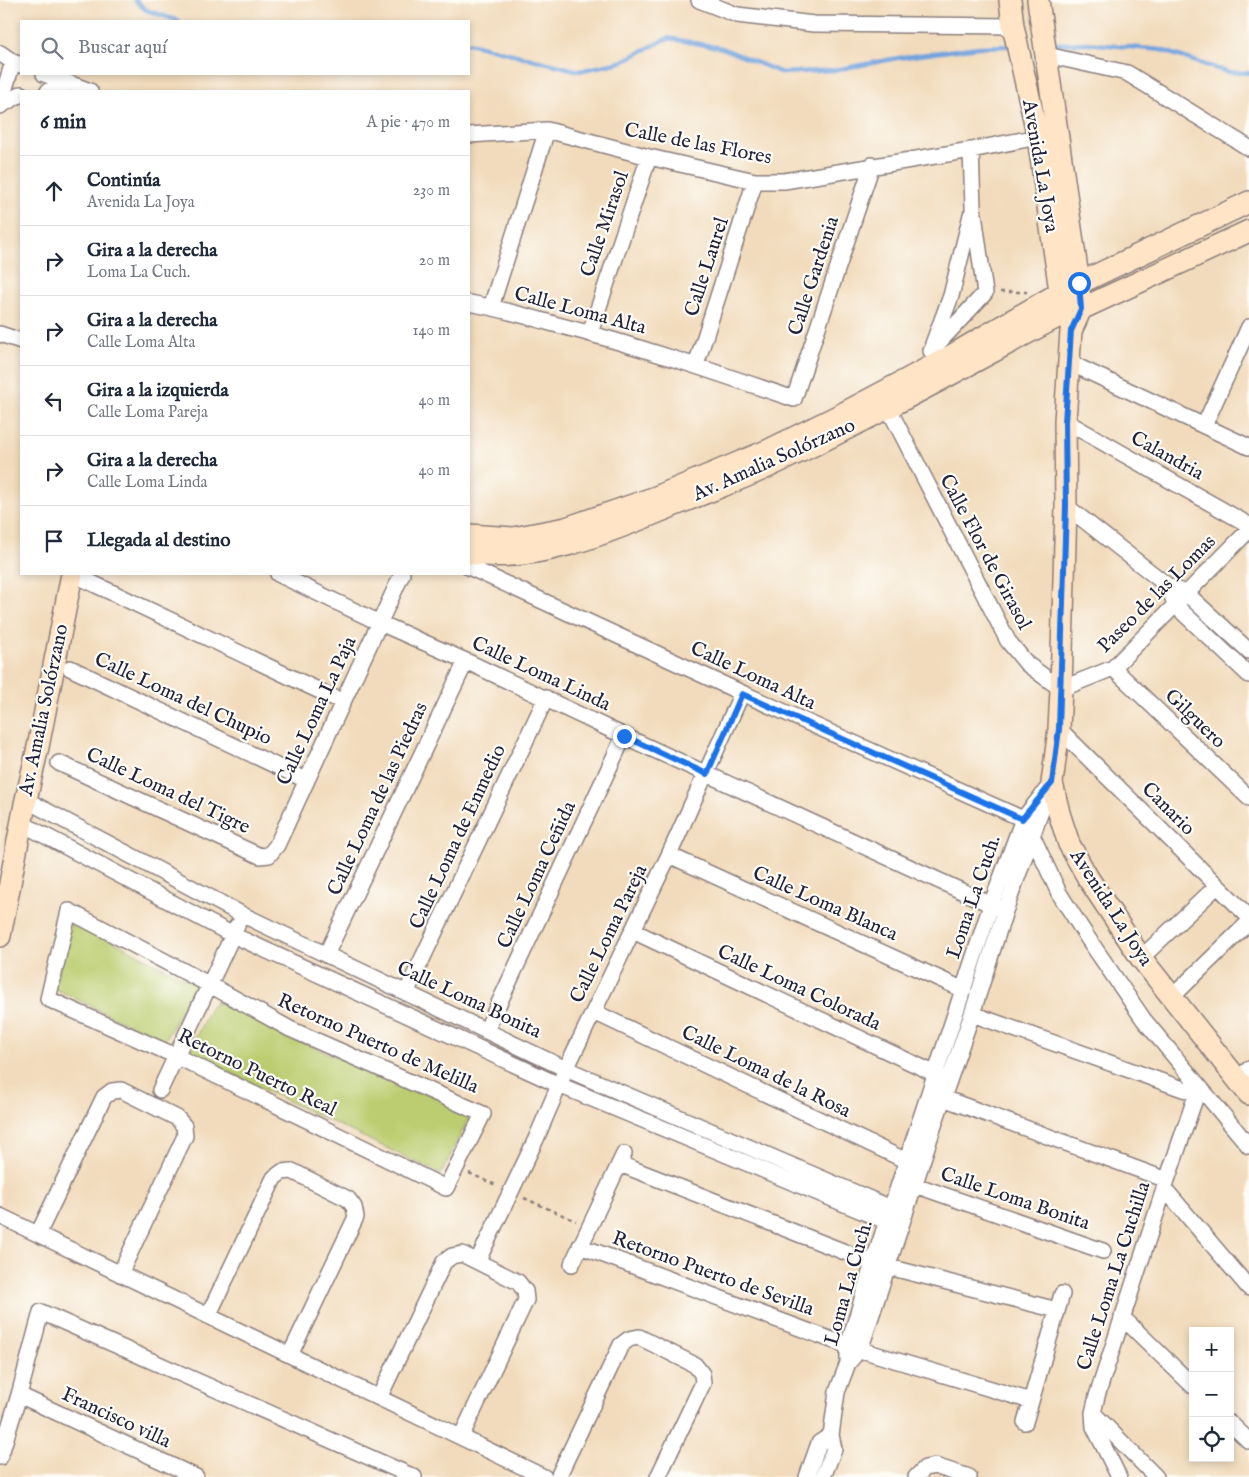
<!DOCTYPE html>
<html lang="es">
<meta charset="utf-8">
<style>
body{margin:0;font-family:"IM FELL English",serif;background:#f6f6f7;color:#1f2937}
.controls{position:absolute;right:15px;bottom:15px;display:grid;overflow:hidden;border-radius:0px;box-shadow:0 2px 8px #0003}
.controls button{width:45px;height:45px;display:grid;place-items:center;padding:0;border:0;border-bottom:1px solid #e0e1e3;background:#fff;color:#1f2937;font:25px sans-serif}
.stop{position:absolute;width:15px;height:15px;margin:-11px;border:4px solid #1a73e8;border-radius:50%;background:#fff}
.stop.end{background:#1a73e8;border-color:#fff;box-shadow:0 1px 5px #0008}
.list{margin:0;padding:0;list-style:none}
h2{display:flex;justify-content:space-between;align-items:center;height:65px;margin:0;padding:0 20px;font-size:21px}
h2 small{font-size:16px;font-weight:400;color:#747a83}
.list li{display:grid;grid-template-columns:32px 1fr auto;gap:15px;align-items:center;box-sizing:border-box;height:70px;padding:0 20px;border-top:1px solid #e0e1e3}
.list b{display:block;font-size:19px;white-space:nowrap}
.list p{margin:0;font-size:16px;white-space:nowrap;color:#747a83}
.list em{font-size:16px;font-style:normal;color:#747a83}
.icon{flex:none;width:28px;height:28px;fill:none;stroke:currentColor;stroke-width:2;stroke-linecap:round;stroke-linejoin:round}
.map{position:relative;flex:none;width:1249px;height:1477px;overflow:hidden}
.search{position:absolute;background:#fff;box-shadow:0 2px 8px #0003;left:20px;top:20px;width:450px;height:55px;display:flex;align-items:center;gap:12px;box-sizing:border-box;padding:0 18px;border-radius:0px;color:#747a83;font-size:19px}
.panel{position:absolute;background:#fff;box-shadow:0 2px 8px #0003;left:20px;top:90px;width:450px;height:485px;border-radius:0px}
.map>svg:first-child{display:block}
.green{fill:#bbcd70;stroke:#6e7856}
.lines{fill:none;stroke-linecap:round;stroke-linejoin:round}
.stream{stroke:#72a3dd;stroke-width:4.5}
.street-casing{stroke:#8a7e7c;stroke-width:18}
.secondary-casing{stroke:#8a7e7c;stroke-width:24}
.path{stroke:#8a7e7c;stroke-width:2.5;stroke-dasharray:4 4;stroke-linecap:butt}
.street{stroke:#fff;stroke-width:15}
.secondary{stroke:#ffe4c6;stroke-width:21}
.route{stroke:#1a73e8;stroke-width:6}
.labels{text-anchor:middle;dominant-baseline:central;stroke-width:4.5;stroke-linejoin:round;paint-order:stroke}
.street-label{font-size:20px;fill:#22223b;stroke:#fdfcf7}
</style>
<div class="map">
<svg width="1249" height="1477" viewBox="0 0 1249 1477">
<rect width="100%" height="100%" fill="#fdfcf7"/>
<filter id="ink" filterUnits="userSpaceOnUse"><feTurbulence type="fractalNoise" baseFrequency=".02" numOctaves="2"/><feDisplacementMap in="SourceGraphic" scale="10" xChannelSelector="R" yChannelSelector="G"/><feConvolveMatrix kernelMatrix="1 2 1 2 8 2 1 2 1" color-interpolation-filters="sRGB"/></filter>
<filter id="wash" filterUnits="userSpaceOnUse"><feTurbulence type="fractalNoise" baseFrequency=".0096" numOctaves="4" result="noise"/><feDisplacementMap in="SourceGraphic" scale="20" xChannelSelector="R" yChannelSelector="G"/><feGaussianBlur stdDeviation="1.12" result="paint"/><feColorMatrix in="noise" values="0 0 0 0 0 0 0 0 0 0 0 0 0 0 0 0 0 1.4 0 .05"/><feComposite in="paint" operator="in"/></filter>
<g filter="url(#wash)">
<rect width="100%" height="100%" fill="#f2dbbc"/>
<!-- green -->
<path class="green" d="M72,920L195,984L164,1042L54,988Z
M216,1002L228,1005L286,1036L472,1112L441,1174L246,1081L198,1056L192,1051V1045L210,1008Z"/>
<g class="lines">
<!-- stream -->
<path class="stream" d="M135,0L146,10L179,21
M469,43L579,71L621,62L668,38L722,48L782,73L835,70L898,58L978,47L1012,46
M1049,44L1087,43L1161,50L1227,72L1249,73"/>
</g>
</g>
<g filter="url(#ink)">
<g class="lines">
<defs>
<path id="street" d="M699,0L737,15L814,24L1013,26
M0,53L13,62L21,65
M1047,55L1127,73L1249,148
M44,74L90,91
M48,91H54L69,83
M0,104L13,62
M0,106L21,94
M469,135L547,130L649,157L755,181H784L971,150L1038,137
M469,303C498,308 526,316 554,324C636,345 715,372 794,399L872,165
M491,307L547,130
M590,333L649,157
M0,334L21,341
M933,344L951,296L971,215
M931,351L985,293L973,207L971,150
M1070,363L1249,447
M696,365L755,181
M893,417L1008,641L1027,664L1061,689L1113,668L1249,530
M1065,421L1249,525
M1204,426L1249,327
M1066,506L1168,586L1187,594L1249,651
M469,567L742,693L1023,819
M73,574L343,702
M278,574L380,623L466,661L624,736L1005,911
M1172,596L1176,606L1249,675
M70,668L306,780
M1113,668L1249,798
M1059,729L1249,917
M59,763L260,856L269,855L277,845L402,574
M26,800L243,915L566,1069L905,1214
M21,823L233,935L559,1085L900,1227
M1030,831L1059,893L1087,937L1144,1020L1249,1146
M669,855L964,990
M69,911L210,985L290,1029L483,1114L446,1188L176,1056L48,999Z
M633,931L944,1078
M326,955L466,661
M1141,958L1217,886
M406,993L546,698
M1171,998L1249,922
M594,1012L915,1165
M972,1014L1197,1094
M486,1031L624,736
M1237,1080L1249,1069
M160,1090L237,926
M943,1098L1167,1180
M620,1164L873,1263L1057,1310
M915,1185L1103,1251
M1164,1188L1249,1288
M0,1216L544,1477
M38,1234L104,1097L112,1091L121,1090L177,1118L184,1126L185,1136L120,1274
M580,1246L848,1346L1031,1401
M481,1254L536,1139L566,1069L669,855L742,693
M572,1264L624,1154
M208,1316L274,1178L282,1172L292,1171L348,1199L354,1207L356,1217L290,1355
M1122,1317L1193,1386
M848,1363L860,1349L864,1338L943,1098L972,1014L1005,911L1047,795
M19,1395L196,1477
M379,1398L444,1262L452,1256L462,1254L518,1282L525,1291L526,1300L461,1437
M1093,1413L1156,1477
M1025,1422L1062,1294
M1230,1423L1249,1441
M0,1457L19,1395L41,1312L414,1477
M558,1477L621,1345L629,1339L639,1337L695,1365L702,1374L703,1383L658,1477
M807,1477L819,1443L831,1435
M823,1477L834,1449L831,1435L837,1392L848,1363V1346L873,1263L991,905L1023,819L1052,783
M916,1477L925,1468L935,1466L969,1477
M1119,1477L1094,1427L1093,1413L1097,1396L1167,1180L1199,1087"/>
<path id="secondary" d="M1010,0L1013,26L1038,137L1062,305
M1038,0L1077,270L1081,309L1071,331L1065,421L1066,506L1061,689L1059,729L1052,783L1059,813L1069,844L1088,878L1141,958L1249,1094
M469,535L513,538L566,528L656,497L769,450L840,415L949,357L1061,292L1249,202
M469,553C535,566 619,528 680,503C711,490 743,479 774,464C873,418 967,365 1063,314L1081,309L1249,231
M0,936L25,804L38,747L72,574"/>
</defs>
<!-- street casing -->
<use href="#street" class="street-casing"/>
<!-- secondary casing -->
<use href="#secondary" class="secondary-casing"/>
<!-- path -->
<path class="path" d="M1000,292H1027
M469,1173L498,1186
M524,1198L576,1221"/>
<!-- street -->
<use href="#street" class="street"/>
<!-- secondary -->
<use href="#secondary" class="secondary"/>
</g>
</g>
<g class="lines" filter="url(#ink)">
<!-- route -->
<path class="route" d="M624,736L707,774L742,694L1022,819L1052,783L1059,729L1066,506L1065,422L1071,331L1081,309L1079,283"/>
</g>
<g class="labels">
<!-- street labels -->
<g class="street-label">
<text transform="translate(698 144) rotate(11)">Calle de las Flores</text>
<text transform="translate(1040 166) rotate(80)">Avenida La Joya</text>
<text transform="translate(605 224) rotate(-71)">Calle Mirasol</text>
<text transform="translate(707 267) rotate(-72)">Calle Laurel</text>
<text transform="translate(814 276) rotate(-72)">Calle Gardenia</text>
<text transform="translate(580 311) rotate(15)">Calle Loma Alta</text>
<text transform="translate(1167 456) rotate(29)">Calandria</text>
<text transform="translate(774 460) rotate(-24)">Av. Amalia Solórzano</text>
<text transform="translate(985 552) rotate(62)">Calle Flor de Girasol</text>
<text transform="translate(1157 594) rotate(-45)">Paseo de las Lomas</text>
<text transform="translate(541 674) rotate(25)">Calle Loma Linda</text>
<text transform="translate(753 676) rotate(25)">Calle Loma Alta</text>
<text transform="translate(183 699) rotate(25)">Calle Loma del Chupio</text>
<text transform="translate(44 710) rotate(-78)">Av. Amalia Solórzano</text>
<text transform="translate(317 711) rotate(-65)">Calle Loma La Paja</text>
<text transform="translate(1195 719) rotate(44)">Gilguero</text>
<text transform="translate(168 791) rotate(25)">Calle Loma del Tigre</text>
<text transform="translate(378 799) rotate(-65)">Calle Loma de las Piedras</text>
<text transform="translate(1168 809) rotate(45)">Canario</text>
<text transform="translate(458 837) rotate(-65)">Calle Loma de Enmedio</text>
<text transform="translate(537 875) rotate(-65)">Calle Loma Ceñida</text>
<text transform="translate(974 897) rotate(-71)">Loma La Cuch.</text>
<text transform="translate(825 904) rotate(24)">Calle Loma Blanca</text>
<text transform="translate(1111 908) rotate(57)">Avenida La Joya</text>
<text transform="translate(609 934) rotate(-64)">Calle Loma Pareja</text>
<text transform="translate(799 988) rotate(25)">Calle Loma Colorada</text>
<text transform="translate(469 1000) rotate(25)">Calle Loma Bonita</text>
<text transform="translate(378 1044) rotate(24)">Retorno Puerto de Melilla</text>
<text transform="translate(766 1072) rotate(26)">Calle Loma de la Rosa</text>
<text transform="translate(257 1073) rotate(26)">Retorno Puerto Real</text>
<text transform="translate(1015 1199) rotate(19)">Calle Loma Bonita</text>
<text transform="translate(713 1274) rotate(20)">Retorno Puerto de Sevilla</text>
<text transform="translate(1114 1276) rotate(-72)">Calle Loma La Cuchilla</text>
<text transform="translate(849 1283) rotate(-74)">Loma La Cuch.</text>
<text transform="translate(116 1418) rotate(25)">Francisco villa</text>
</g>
</g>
</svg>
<div class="controls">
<button>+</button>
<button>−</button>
<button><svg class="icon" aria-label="locate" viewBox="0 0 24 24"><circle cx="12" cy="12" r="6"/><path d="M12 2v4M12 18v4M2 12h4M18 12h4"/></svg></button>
</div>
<div class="stop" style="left:1079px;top:283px"></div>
<div class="stop end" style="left:624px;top:736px"></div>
<div class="search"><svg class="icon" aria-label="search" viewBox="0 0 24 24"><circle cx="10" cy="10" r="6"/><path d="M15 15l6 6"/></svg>Buscar aquí</div>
<section class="panel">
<h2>6 min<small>A pie · 470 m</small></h2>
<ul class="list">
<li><svg class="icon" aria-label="ahead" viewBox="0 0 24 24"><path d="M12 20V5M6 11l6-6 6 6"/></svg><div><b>Continúa</b><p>Avenida La Joya</p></div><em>230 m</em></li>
<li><svg class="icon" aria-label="right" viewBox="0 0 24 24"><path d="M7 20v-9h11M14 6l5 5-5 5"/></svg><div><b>Gira a la derecha</b><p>Loma La Cuch.</p></div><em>20 m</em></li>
<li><svg class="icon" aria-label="right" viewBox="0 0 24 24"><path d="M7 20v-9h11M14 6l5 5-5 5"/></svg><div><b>Gira a la derecha</b><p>Calle Loma Alta</p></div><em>140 m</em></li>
<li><svg class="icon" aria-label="left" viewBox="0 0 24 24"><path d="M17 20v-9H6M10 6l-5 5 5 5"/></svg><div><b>Gira a la izquierda</b><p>Calle Loma Pareja</p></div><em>40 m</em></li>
<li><svg class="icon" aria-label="right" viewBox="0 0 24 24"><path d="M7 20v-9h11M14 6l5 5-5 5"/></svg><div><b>Gira a la derecha</b><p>Calle Loma Linda</p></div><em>40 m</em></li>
<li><svg class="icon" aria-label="arrive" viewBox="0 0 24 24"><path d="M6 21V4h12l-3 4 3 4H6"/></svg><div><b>Llegada al destino</b></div></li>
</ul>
</section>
</div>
